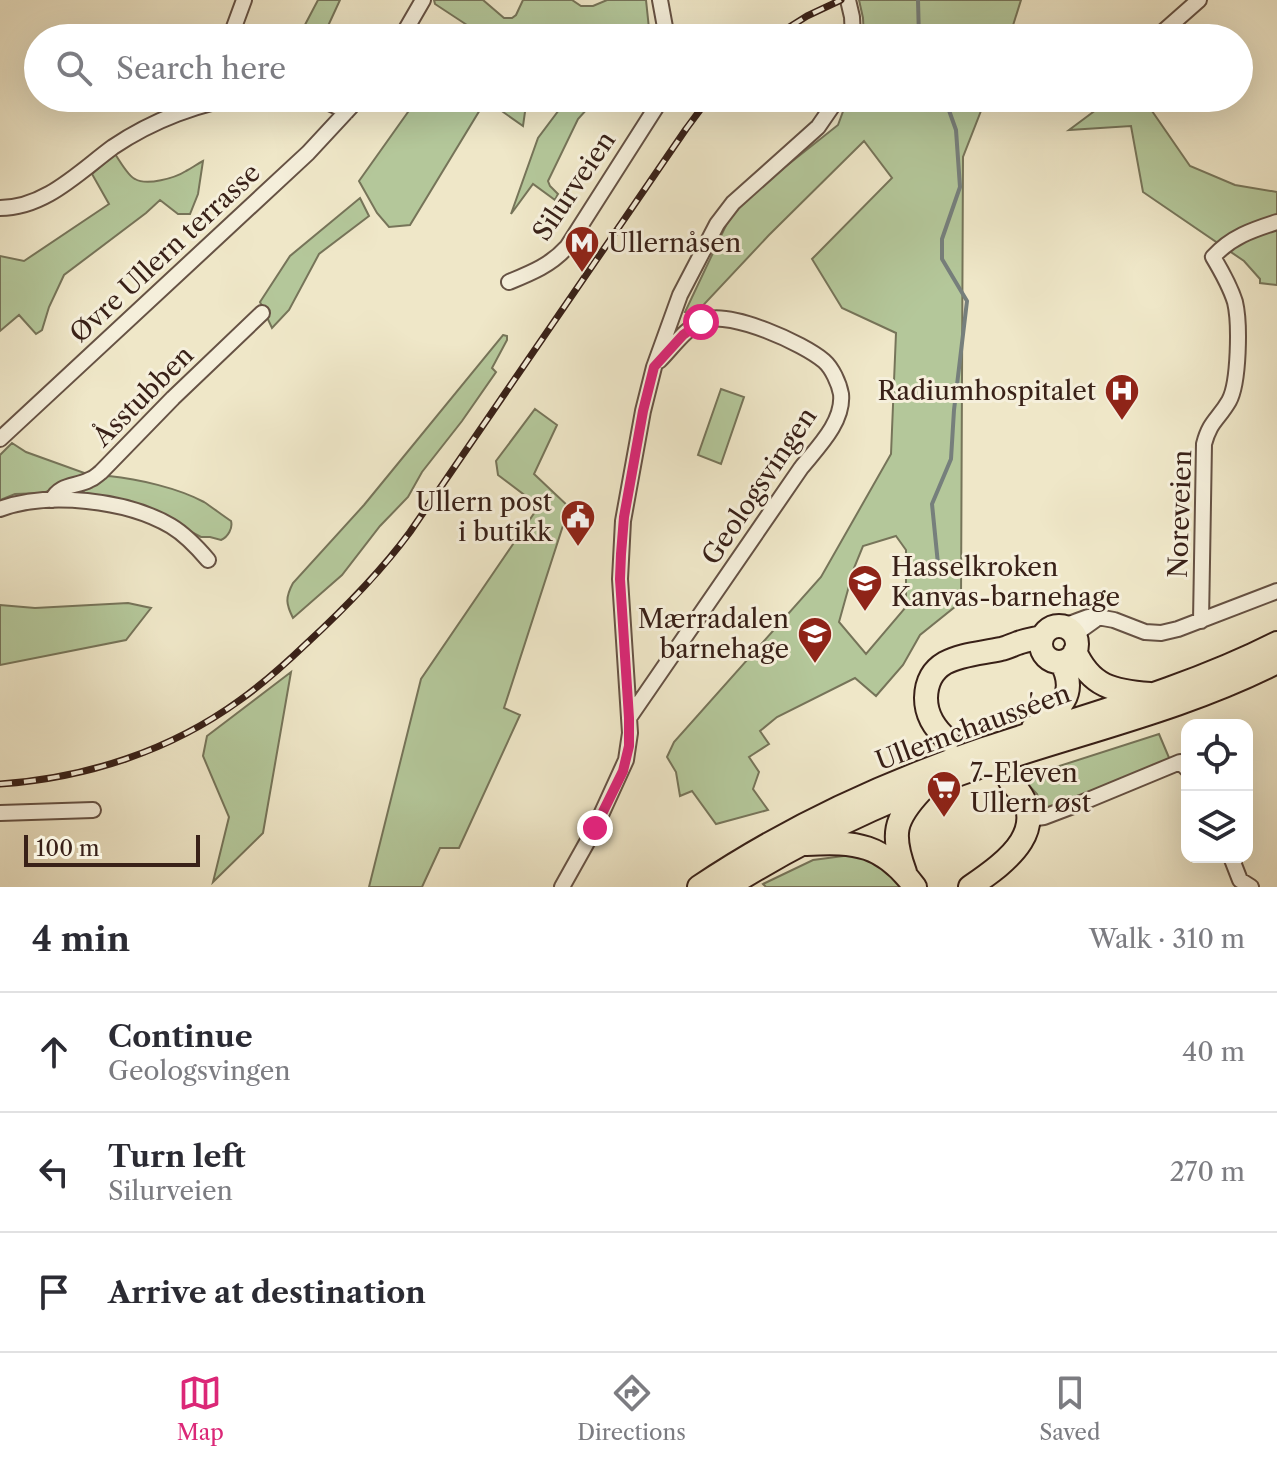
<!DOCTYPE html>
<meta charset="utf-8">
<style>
body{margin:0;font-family:"Libre Caslon Text",serif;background:#f2f2f3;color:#2b2b33}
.controls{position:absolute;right:24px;bottom:24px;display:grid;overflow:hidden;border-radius:16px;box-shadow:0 8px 32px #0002}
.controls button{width:72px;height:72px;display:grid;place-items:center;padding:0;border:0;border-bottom:2px solid #e1e1e2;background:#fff;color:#2b2b33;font:40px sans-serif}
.scale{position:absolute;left:24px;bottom:20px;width:176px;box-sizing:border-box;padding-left:8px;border:4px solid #392118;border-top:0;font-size:22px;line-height:28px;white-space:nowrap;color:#392118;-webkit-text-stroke:6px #f5efdb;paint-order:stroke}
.stop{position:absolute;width:24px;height:24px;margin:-18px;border:6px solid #db2777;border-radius:50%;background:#fff}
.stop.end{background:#db2777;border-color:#fff;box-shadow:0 2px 8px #0008}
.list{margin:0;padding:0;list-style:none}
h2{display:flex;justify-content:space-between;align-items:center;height:104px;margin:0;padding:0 32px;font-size:34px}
h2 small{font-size:26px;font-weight:400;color:#7c7c81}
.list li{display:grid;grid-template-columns:52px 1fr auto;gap:24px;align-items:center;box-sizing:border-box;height:120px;padding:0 32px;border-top:2px solid #e1e1e2}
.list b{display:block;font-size:30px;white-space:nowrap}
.list p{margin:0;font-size:26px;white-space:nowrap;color:#7c7c81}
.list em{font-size:26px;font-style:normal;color:#7c7c81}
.icon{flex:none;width:44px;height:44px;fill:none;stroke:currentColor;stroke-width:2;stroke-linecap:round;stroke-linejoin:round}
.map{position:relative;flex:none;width:1277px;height:887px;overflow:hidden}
.search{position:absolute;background:#fff;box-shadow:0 8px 32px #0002;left:24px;right:24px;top:24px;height:88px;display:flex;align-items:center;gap:20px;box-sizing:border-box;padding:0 28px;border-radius:44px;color:#7c7c81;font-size:30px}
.sheet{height:464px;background:#fff}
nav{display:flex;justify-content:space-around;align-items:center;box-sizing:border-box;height:112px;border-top:2px solid #e1e1e2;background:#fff;font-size:22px;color:#7c7c81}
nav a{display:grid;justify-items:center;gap:4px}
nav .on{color:#db2777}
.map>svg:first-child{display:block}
.green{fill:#b4c79a;stroke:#767459;stroke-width:2;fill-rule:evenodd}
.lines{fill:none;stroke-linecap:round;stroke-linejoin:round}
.stream{stroke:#767f7c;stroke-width:4}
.minor-casing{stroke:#665244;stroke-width:18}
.highway-casing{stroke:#392118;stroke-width:26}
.minor{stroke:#f5efdb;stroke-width:14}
.highway{stroke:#efe7c8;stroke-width:22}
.rail-casing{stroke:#392118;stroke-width:7}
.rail{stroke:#f5efdb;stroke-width:4;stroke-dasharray:12;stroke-linecap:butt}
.route{stroke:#db2777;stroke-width:10}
.labels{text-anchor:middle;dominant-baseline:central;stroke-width:6;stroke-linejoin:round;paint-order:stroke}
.street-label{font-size:26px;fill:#392118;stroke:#f5efdb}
.poi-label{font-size:26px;fill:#392118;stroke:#f5efdb;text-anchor:start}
</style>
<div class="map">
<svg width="1277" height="887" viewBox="0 0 1277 887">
<rect width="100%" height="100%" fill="#efe7c8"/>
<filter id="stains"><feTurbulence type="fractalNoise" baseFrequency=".0025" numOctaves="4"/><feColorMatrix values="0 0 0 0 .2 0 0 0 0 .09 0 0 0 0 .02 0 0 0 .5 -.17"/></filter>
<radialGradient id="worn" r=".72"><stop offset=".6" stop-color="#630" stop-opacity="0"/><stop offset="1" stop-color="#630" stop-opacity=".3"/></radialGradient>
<!-- green -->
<path class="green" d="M318,0H340L328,26L330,38H298Z
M434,0H483L504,18H512L516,15L523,0H572L581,6H593L607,0H646L650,38H471L470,27L435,4Z
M859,0H1021L1009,38H864L863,18Z
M418,98H527L523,126L486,100L410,225L389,227L377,213L359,181Z
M568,98H597L578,119L548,181L550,186L558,194L555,200L533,184L511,214L538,138Z
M848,98H986L963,157L961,602L920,635L903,665L876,696L855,678L777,717L760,731L769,744L749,757L759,772L753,789L768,810L716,824L692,791L680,796L676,772L667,757L674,742L821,577L891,454L896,333L842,308L812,259L892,178L864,141L769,235L695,314L685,312L729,219L751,194L838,125ZM896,536L906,550V607L866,654L839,622L854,568L863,546Z
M1112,98H1143L1190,166L1235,185L1277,192V285L1260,283V279L1244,261L1143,192L1131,126L1069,130Z
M115,154C120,161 128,176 135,179C147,186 175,178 186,171C192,168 197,164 203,161L198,194L190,214H178L160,200L146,213L64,275L49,307L42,330L36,334L19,315L0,331V256L24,261L109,204L92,174Z
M360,198L369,216L319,254L289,310L272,328L260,302L290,256Z
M503,335L507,336V340L492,368L496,372L462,421L422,472L408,497L380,526L342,575L293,618C286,604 285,598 293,583L364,505Z
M721,389L744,397L721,464L698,455Z
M535,409L557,425L534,474L569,507L504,708L520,715L459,848H440L422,887H369L421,679L539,506L498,475L496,461Z
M12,443L26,452L90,475L43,493L15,494L0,500V455Z
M109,476C138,479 178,488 204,502C213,508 222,515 231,521C233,528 228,537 221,540L210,537H201L144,507L125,501L78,496L99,478Z
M128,603L151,608L126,640L0,665V605L35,608Z
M291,672L263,833L213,882L229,817L203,756L207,736Z
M1159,734L1170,760L1043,810L1037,794L1022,778Z
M851,855C871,860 890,870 902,887H766L763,884L813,860Z"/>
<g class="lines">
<!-- stream -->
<path class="stream" d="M918,0L919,38
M939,574L932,504L951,459L954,410L967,301L942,259V239L960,187L956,130L946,102L940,98"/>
<defs>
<path id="minor" d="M660,0L667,38
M848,0L852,17L853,38
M230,38L244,0
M401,38L423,0
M1156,38L1199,0
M306,98L327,102L347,111
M0,208C45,208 79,172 113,147C150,122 202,100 247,98
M509,282C531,273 551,265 567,247L662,98
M0,439L308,153L359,98
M52,500C59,484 76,487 89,480C95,478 97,475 101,472L173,398L262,313
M0,509C48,491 127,500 171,526C186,535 197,547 208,560
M1201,621L1204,444C1210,421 1218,420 1229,401C1239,383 1240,323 1235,302C1230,286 1222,272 1213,257C1231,237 1252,230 1277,222
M1061,627L1088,617L1103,618L1114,620L1145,632L1161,633L1178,629L1277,591
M1075,637L1081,630L1095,620
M629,718L801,468C817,448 844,422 841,394C839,383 832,368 824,361C803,343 731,311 705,320C686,327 673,347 659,361
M0,813L93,810
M1029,819L1044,817L1081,803L1180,762L1187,769
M1231,857L1240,880L1251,887
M562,887L595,828L626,760L630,733L620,579L623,521L643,411L654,367L680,295L717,224L733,203L818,127L838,98"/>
<path id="highway" d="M1041 644a18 18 0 1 1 36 0a18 18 0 1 1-36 0Z
M1075,651C1091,687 1113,691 1150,694
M1033,728C1060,709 1079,695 1061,662
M948,740C935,729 926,716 926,698C927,654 970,656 1001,649C1007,648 1012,645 1018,643C1026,640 1034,639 1042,637
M806,844C856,841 883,844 915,887
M905,872C891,834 894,820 921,791
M699,887C787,828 884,783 984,749C1083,716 1184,690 1277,643
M727,887C810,835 898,794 991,763C1086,731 1187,708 1277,662
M970,887C1008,861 1055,827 1010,781"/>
</defs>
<!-- minor casing -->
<use href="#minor" class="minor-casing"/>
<!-- highway casing -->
<use href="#highway" class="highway-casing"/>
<!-- minor -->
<use href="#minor" class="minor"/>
<!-- highway -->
<use href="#highway" class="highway"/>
<defs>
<path id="rail" d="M772,38L807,16L841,0
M0,784C86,778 170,751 240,700C264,683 285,664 306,644C344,609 379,574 410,532L686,129L709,98"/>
</defs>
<!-- rail casing -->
<use href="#rail" class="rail-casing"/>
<!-- rail -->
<use href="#rail" class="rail"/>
</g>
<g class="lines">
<!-- route -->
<path class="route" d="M595,828L623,771L629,746V718L620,579L621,554L624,517L643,411L654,367L683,335L701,322"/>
</g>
<!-- icons -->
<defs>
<symbol id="metro-pin" viewBox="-11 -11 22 30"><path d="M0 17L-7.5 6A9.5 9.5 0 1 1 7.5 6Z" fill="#8f2418" stroke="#f5efdb"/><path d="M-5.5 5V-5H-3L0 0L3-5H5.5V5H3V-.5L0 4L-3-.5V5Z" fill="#fff"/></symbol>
<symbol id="hospital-pin" viewBox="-11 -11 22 30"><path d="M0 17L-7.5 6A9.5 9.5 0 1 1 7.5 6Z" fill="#8f2418" stroke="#f5efdb"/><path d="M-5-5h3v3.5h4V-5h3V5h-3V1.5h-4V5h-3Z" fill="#fff"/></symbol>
<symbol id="civic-pin" viewBox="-11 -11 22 30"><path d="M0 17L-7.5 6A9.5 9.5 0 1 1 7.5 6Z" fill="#8f2418" stroke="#f5efdb"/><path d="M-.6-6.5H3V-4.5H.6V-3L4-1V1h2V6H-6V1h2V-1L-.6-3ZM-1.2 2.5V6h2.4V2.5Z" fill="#fff"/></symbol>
<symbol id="school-pin" viewBox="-11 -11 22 30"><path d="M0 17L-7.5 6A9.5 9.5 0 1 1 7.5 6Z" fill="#8f2418" stroke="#f5efdb"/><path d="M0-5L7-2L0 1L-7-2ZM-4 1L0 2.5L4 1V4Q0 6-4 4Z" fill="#fff"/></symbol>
<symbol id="supermarket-pin" viewBox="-11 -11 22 30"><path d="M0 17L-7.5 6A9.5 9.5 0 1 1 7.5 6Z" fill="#8f2418" stroke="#f5efdb"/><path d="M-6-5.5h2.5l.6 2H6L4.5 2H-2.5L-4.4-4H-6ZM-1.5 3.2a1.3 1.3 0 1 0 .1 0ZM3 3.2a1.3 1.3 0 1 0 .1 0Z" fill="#fff"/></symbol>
</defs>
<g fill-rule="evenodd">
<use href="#metro-pin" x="562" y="223" width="40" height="54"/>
<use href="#hospital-pin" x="1102" y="371" width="40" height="54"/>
<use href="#civic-pin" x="558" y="497" width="40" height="54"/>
<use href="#school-pin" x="845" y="562" width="40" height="54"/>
<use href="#school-pin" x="795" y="614" width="40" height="54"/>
<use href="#supermarket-pin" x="924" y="768" width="40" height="54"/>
</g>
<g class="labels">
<!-- street labels -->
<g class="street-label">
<text transform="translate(574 186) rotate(-56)">Silurveien</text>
<text transform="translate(165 253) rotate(-43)">Øvre Ullern terrasse</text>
<text transform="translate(143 396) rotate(-45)">Åsstubben</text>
<text transform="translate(759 486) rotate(-56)">Geologsvingen</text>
<text transform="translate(1180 514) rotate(-88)">Noreveien</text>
<text transform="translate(973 727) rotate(-20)">Ullernchausséen</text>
</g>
<!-- poi labels -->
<g class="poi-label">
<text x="608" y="243">Ullernåsen</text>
<text x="1096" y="391" text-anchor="end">Radiumhospitalet</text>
<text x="552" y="502" text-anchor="end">Ullern post<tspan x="552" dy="30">i butikk</tspan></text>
<text x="891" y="567">Hasselkroken<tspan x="891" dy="30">Kanvas-barnehage</tspan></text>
<text x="789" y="619" text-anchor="end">Mærradalen<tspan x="789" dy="30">barnehage</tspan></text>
<text x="970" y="773">7-Eleven<tspan x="970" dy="30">Ullern øst</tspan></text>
</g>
</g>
<rect width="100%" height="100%" filter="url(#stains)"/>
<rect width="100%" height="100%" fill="url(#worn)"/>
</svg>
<div class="controls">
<button><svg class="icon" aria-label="locate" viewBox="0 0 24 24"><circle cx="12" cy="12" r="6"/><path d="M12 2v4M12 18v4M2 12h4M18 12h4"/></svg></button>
<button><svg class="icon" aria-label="layers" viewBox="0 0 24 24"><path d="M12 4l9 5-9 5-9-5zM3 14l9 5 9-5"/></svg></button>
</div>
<div class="scale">100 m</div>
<div class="stop" style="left:701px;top:322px"></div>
<div class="stop end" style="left:595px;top:828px"></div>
<div class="search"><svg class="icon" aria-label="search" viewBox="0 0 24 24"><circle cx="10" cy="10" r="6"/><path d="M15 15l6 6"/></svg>Search here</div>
</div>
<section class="sheet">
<h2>4 min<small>Walk · 310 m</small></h2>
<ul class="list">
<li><svg class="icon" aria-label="ahead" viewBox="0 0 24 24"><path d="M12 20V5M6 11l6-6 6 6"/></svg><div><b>Continue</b><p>Geologsvingen</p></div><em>40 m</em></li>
<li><svg class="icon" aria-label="left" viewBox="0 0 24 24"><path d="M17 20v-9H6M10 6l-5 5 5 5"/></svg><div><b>Turn left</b><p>Silurveien</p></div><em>270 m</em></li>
<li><svg class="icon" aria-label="arrive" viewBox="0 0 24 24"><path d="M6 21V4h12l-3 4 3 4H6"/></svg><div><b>Arrive at destination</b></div></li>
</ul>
</section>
<nav>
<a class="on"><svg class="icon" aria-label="map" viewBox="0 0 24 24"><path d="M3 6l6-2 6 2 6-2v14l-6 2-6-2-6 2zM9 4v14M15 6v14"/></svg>Map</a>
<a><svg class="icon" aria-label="directions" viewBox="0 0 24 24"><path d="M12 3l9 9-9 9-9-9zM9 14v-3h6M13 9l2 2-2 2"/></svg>Directions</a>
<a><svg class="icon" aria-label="saved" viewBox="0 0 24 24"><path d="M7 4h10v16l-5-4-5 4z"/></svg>Saved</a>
</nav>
